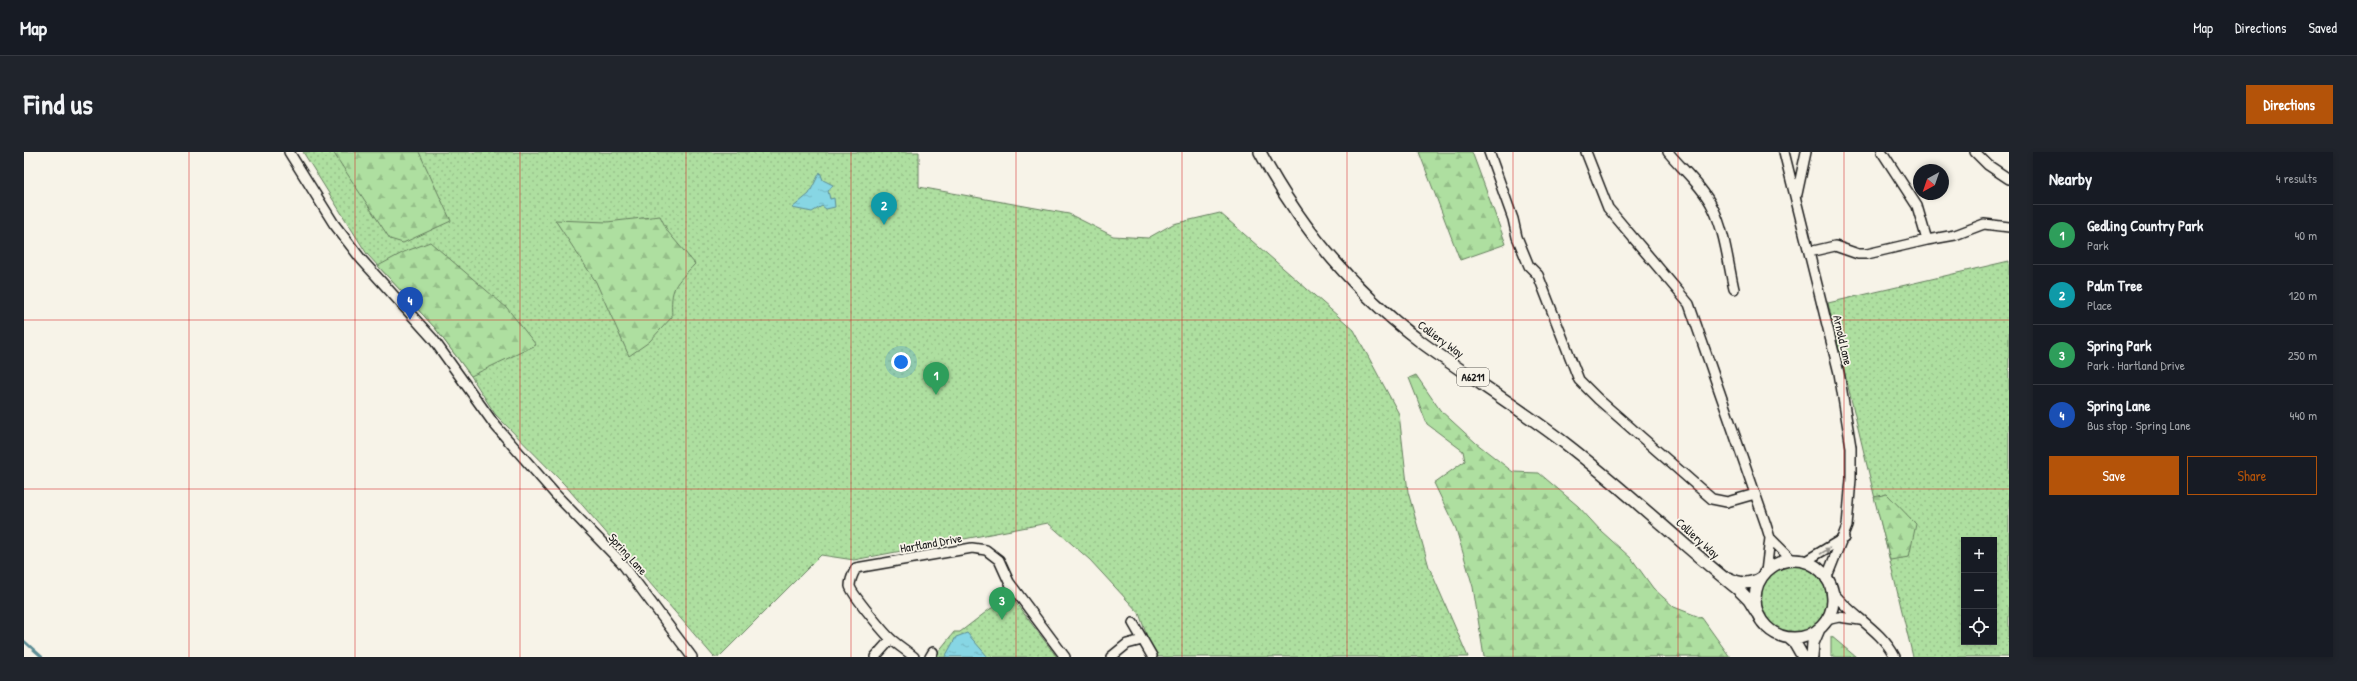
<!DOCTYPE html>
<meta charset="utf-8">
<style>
body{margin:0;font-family:"Patrick Hand",sans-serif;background:#20242c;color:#f1f3f6}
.controls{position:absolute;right:12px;bottom:12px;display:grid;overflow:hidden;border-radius:0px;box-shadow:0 2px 6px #0003}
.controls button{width:36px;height:36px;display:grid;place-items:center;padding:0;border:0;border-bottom:1px solid #363941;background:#171b24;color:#f1f3f6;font:20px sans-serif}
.compass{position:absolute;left:1889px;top:12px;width:36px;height:36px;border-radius:50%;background:#171b24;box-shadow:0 2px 6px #0003;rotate:220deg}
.you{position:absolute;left:877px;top:210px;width:14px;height:14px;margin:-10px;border:3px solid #fff;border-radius:50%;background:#1a73e8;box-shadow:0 0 0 6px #1a73e833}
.badge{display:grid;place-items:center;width:26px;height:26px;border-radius:50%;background:#b45309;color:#fff;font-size:13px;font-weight:700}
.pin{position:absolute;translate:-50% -33px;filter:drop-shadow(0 1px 2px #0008)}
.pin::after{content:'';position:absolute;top:21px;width:14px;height:12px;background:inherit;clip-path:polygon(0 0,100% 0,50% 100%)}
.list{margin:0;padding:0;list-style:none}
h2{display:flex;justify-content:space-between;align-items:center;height:52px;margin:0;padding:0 16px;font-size:17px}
h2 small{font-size:13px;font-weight:400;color:#9ea1a6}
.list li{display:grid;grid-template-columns:26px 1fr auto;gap:12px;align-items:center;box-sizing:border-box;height:60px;padding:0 16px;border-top:1px solid #363941}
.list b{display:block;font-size:15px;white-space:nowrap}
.list p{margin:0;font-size:13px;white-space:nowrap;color:#9ea1a6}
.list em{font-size:13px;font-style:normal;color:#9ea1a6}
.actions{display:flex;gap:8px;padding:12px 16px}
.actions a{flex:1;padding:9px 0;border:1px solid #b45309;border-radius:0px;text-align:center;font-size:14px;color:#b45309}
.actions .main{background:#b45309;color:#fff}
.icon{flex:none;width:22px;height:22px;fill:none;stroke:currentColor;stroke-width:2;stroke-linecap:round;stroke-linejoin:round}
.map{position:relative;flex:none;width:1985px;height:505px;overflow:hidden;border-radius:0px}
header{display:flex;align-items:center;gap:24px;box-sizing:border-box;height:56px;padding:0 20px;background:#171b24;border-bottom:1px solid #363941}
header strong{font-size:19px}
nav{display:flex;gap:22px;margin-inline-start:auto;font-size:14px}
.intro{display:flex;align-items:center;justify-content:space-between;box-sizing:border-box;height:96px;padding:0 24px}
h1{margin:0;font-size:28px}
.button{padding:10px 18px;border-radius:0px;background:#b45309;color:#fff;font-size:14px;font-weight:700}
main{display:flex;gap:24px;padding:0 24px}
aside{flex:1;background:#171b24;border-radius:0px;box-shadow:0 2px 6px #0003}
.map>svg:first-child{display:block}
.grass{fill:url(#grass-dots);stroke:#657e5e;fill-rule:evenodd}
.forest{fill:url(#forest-firs);stroke:#657e5e}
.water{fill:url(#water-ripples);stroke:#5c8c94}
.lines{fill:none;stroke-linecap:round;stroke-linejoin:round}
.stream{stroke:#5c8c94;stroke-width:2.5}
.minor-casing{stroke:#1c1c1c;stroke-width:12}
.major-casing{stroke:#1c1c1c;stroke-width:14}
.minor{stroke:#f7f3e8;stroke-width:9}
.major{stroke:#f7f3e8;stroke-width:11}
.oneway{fill:#94928c}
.grid{fill:none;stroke:#d62828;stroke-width:1;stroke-opacity:0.55}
.labels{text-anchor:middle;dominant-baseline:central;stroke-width:3.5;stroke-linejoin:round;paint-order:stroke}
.shield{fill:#f7f3e8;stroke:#5e5c59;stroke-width:1}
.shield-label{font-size:11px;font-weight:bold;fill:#1c1c1c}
.street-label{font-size:12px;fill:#1c1c1c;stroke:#f7f3e8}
</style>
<header>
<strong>Map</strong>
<nav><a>Map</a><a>Directions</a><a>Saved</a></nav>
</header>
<div class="intro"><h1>Find us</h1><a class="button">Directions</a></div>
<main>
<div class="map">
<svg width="1985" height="505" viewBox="0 0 1985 505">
<defs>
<pattern id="grass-dots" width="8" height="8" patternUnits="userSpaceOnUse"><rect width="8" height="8" fill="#aedfa0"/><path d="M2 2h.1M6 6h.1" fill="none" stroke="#95bf89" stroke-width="1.8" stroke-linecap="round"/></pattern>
<pattern id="forest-firs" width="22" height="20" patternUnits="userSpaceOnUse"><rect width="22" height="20" fill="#aedfa0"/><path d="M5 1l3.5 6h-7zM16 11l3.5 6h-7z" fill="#95bf89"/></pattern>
<pattern id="water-ripples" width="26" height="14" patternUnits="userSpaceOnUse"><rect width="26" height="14" fill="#87d6e4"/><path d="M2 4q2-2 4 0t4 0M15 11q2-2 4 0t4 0" fill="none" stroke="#74b7c3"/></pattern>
</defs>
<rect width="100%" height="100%" fill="#f7f3e8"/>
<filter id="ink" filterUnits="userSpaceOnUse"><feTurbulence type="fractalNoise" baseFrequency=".025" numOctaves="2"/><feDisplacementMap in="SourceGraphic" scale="8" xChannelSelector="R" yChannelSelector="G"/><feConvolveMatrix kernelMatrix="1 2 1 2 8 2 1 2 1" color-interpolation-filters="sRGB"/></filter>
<g filter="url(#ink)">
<!-- grass -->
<path class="grass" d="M279,0H895V35L1045,62L1089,84L1124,86L1149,72L1196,61L1330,178L1375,262L1384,340L1405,415L1444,505H1134L1125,490L1115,461L1066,408L1024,371L830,408L797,403L695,505H690L540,332L471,262L447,224L411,176L343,102Z
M1985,109V505H1889L1804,151ZM1940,388H1970V490H1940Z
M1735 448a34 34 0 1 1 68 0a34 34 0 1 1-68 0Z
M988,446L1033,505H910L930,480H936L966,457Z"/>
<!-- forest -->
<path class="forest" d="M309,0H395L427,69L379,91L366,87Z
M1395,0H1448L1482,92L1436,108Z
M636,64L644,80L671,112C651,133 646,134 648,165L625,190L605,204L572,130L531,68L583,70Z
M406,90L483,156L512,193L447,224L411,176L354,114L380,100Z
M1392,223L1416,258L1452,291L1489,320L1515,321L1554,354L1577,379L1608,407L1629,436L1650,455L1678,466L1706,505H1460L1449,435L1432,377L1410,331L1441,309L1439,299L1403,272L1385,226Z
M1863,342L1892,372L1885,405L1866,408L1850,345Z
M1807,484L1832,505H1807Z"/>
<!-- water -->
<path class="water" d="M796,20L799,28L809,33L804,39L806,47L810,46L811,55L802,57L798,54L788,60L768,56L785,42Z
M943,481L964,505H921L932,485Z"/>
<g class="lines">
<!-- stream -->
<path class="stream" d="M0,489L18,505"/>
<defs>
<path id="minor" d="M265,0L310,72L337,107L409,187L470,272L532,343L597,410L668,505
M1465,0L1489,67L1493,85L1505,114L1514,123L1555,228L1574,247L1688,347L1703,350L1731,342
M1562,0L1584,56L1665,152L1742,373L1746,386L1742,420
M1644,0C1659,18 1679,35 1689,56C1701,80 1704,111 1710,137
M1760,0L1815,221L1827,295V327L1823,374L1802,427
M1951,0L1964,13L1985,27
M1773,42L1782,0
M1903,88L1931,83L1960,72L1985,75
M1785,100L1811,94L1834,102H1843L1903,88L1893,54L1858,0
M1746,386L1768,408
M1780,410L1820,386
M1807,438C1825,463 1857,477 1871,505
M1802,468L1815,465L1836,468
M1109,471L1128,504
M851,505L867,487
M890,505C883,499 875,494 868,488C861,482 827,441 826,434C826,427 829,422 832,416L948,396L962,398L975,408L985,430L1041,505
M906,505L909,500
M1087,505L1103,492L1118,488"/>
<path id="major" d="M1236,0C1275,74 1330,139 1397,190C1445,225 1495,256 1542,292C1603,339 1657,392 1716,439L1725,448L1733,461
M1731 447a39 39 0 1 1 78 0a39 39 0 1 1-78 0Z
M1704,426C1716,432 1726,433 1737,426
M1765,486L1771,491L1779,505
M1788,505L1789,491L1795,477"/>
</defs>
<!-- minor casing -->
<use href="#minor" class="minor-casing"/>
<!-- major casing -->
<use href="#major" class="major-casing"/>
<!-- minor -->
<use href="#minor" class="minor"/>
<!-- major -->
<use href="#major" class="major"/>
</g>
<!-- one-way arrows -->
<defs><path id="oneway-solid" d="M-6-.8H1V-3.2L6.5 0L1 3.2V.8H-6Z"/></defs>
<use class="oneway" href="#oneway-solid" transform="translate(1801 399) rotate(-33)"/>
</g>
<!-- grid -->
<path class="grid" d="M165,0V505M331,0V505M496,0V505M662,0V505M827,0V505M992,0V505M1158,0V505M1323,0V505M1489,0V505M1654,0V505M1820,0V505M0,168H1985M0,337H1985"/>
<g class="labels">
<!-- shield labels -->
<rect class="shield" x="1433" y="216" width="32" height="18" rx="3"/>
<g class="shield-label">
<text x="1449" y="225">A6211</text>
</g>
<!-- street labels -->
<g class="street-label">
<text transform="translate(1417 187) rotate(36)">Colliery Way</text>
<text transform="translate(1819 188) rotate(77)">Arnold Lane</text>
<text transform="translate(1674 386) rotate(42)">Colliery Way</text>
<text transform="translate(907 391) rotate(-10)">Hartland Drive</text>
<text transform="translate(604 402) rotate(48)">Spring Lane</text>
</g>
</g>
</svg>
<div class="controls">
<button>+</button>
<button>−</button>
<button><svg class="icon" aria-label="locate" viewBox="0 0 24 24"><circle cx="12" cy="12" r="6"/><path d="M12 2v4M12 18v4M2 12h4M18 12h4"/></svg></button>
</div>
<svg class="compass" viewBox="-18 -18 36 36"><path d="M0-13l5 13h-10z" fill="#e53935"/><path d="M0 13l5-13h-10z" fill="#9ea1a6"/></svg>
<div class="you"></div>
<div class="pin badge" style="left:912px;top:243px;background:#2e9e5b">1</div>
<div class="pin badge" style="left:860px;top:73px;background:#0f9aa8">2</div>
<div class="pin badge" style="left:978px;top:468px;background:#2e9e5b">3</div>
<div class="pin badge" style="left:386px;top:168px;background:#1a4fb4">4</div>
</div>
<aside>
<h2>Nearby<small>4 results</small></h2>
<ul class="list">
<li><span class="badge" style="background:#2e9e5b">1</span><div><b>Gedling Country Park</b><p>Park</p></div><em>40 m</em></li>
<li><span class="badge" style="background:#0f9aa8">2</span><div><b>Palm Tree</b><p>Place</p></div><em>120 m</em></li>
<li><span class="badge" style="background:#2e9e5b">3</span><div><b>Spring Park</b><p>Park · Hartland Drive</p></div><em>250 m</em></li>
<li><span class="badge" style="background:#1a4fb4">4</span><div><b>Spring Lane</b><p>Bus stop · Spring Lane</p></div><em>440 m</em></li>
</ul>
<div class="actions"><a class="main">Save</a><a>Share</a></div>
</aside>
</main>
